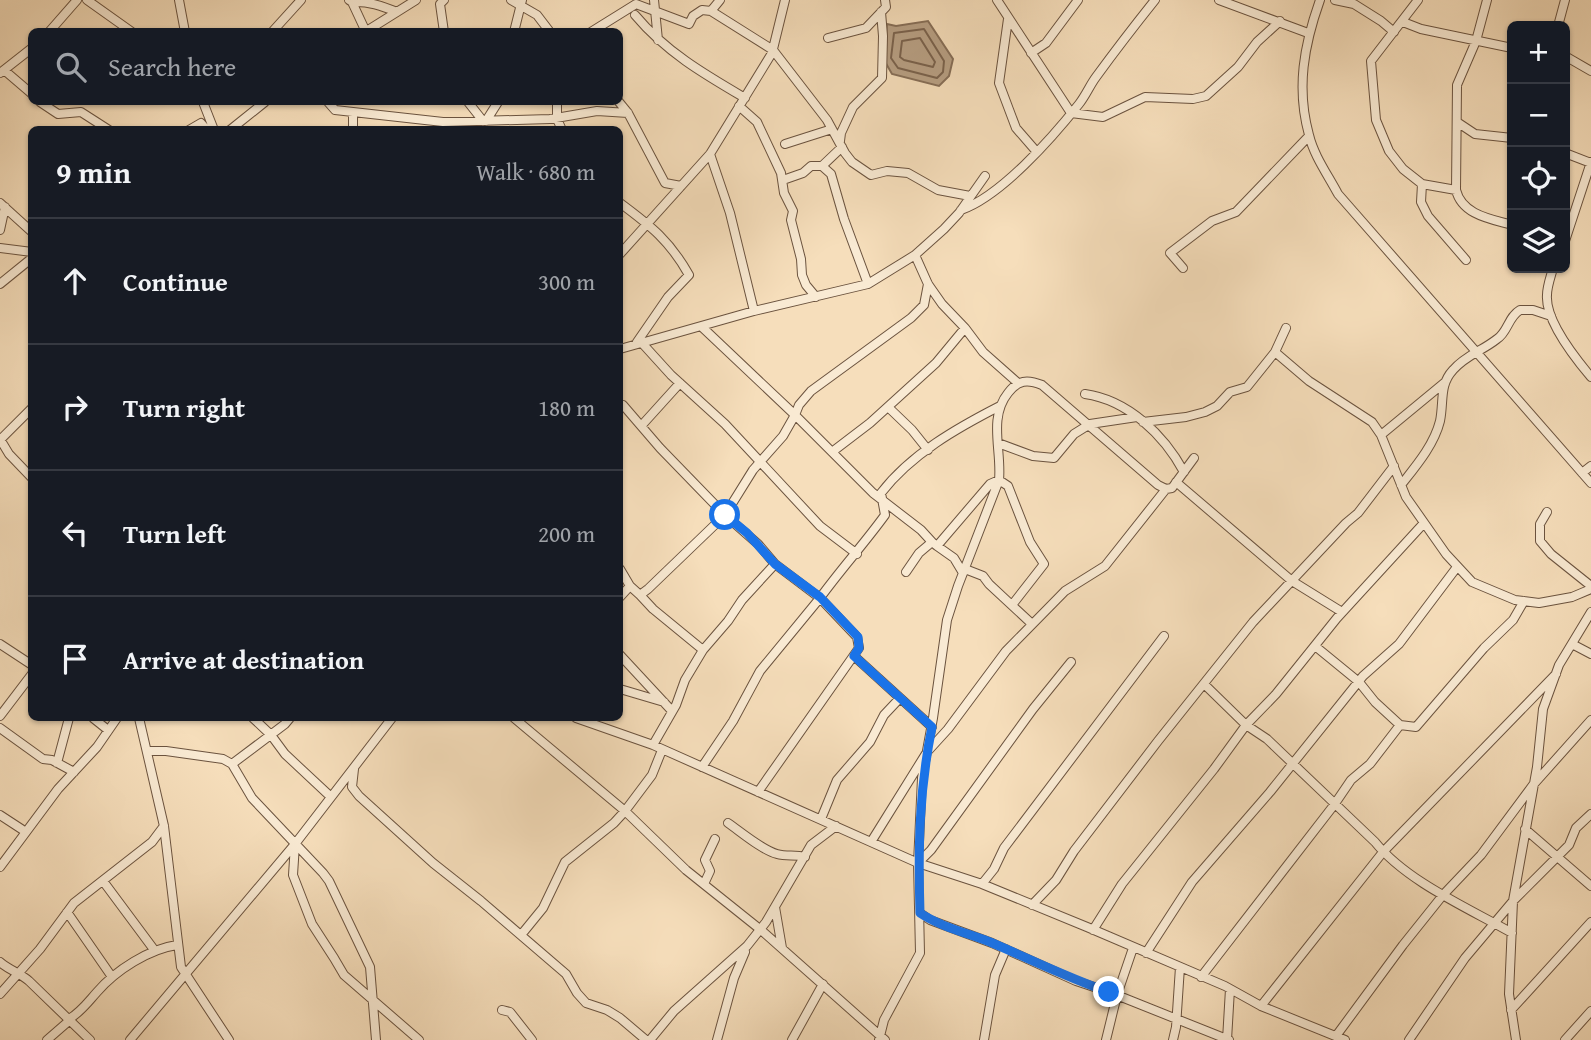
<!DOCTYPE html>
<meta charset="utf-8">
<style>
body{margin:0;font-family:"Gentium Book Plus",serif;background:#242831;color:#f1f3f6}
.controls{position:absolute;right:21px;top:21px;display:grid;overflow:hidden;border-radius:10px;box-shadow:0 2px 5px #0004}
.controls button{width:63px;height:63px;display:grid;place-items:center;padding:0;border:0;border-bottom:2px solid #363941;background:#171b24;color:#f1f3f6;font:35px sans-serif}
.stop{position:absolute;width:21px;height:21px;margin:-16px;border:5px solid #1a73e8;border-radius:50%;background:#fff}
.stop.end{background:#1a73e8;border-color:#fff;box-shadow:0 2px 7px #0008}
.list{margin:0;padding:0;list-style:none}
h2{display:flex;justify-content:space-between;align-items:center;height:91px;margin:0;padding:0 28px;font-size:30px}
h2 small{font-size:23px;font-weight:400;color:#9ea1a6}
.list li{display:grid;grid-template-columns:46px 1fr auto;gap:21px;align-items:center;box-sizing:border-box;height:126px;padding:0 28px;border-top:2px solid #363941}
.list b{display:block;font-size:26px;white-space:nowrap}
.list em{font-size:23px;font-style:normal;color:#9ea1a6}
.icon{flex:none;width:38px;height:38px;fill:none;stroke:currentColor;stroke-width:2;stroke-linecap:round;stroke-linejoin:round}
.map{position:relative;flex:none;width:1591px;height:1040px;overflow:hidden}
.search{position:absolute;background:#171b24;box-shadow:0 2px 5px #0004;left:28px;top:28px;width:595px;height:77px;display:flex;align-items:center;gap:18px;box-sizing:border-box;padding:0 24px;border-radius:10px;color:#9ea1a6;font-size:26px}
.panel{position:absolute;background:#171b24;box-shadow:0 2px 5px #0004;left:28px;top:126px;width:595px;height:595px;border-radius:10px}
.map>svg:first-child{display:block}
.water{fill:#b79f83;stroke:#866e57;stroke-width:2}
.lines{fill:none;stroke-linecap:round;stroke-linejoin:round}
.shore{stroke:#7a624c;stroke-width:2}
.minor-casing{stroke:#6b533f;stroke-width:10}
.minor{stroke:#f9ead3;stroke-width:8}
.route{stroke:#1a73e8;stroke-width:9}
</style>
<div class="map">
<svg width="1591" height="1040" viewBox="0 0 1591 1040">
<rect width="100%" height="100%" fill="#f6debb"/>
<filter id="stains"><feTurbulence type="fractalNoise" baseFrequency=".00286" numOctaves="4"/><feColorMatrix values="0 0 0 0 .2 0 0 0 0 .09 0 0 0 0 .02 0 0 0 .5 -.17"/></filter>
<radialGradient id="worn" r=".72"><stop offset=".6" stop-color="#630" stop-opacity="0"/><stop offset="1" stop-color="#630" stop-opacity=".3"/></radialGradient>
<!-- water -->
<path class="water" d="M928,21L953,59L949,76L939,86L892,74L884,60L887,24L896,26Z"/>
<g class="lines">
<!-- shore -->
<path class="shore" d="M924,29L944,61L943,72L937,78L898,68L891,58L894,33Z
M920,38L935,62L933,67L904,60L900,57L902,41Z"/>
<defs>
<path id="minor" d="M87,0L132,32
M179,0L185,32
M349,0L352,2L366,32
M444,0L440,4L444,32
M511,0L537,15L550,32
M654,0L658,40
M720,0L711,11L773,50L827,120L845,153L852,162L871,175L887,171L908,173L938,190L970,196
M997,0L1071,113L1103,117L1145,97L1193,99L1206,96L1238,67L1257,42L1280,21
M1219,0L1308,33
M1320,0C1304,45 1296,88 1309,135C1314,156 1328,175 1338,194L1591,483
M1335,0L1354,4L1381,21L1394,32
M1418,0L1371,61L1376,120L1389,151L1403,169L1422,184L1456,190
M1487,0L1476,41L1457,85L1456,190C1462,215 1491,219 1512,225
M352,2C368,1 382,6 397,12
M635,15C666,52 704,74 745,98
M1008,19L999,83L1016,128L1036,151
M1403,22L1421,29L1512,48
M1558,26L1565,0
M49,32L77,0
M272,32L301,0
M365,32L416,0
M514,32L522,0
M591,32L636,4L689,24L693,16L702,10L711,11
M828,38L866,28L886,7L885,0
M1031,53L1046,43L1078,0
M1565,56L1591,71
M4,70L32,94
M0,73L32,48
M40,102L58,114L81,112L109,130
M203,102L214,130
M328,102L335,110L443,122L550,119L597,111L628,113
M468,102L483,121
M557,102V119L562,130
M619,102L628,113L665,183L681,186
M739,106L757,122L781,173L784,193L793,211L791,220L801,259L802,275L806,285L816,297
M353,113V130
M486,121L498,102
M1457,122L1475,134L1512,138
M189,130L201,123L207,130
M230,130L265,102
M840,141L841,133L853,107L882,78L883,36L881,12
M785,144L832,129
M1565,153L1591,163
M710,154L730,213L754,311
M822,166L842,147
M783,180L803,173L811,166H822L831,174L844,219L868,284
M1422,184L1421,202L1428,216L1466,260
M0,203L32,232
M620,203C651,226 670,241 689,275L668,297L637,342
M961,210C1001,196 1052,138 1079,104C1086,95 1090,85 1096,77C1115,51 1135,25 1155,0
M0,230L5,207
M1565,241L1591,162
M0,248L32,252
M620,254L710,154L772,53L785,0
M915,255L928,284L942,304L965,328L983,352L1018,383
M1183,268L1170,253L1212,221L1236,212L1309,136
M1553,268C1551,276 1547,286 1547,295C1545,320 1575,358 1591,377
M0,284L32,258
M641,342L671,375L725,424L820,526L857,554
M620,349L754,311L868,284L915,255L944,229L959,213L985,176
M1275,352L1309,381L1372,422L1381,435L1406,497L1446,554L1472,582L1515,600L1539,603L1572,597L1591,589
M1085,394C1128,400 1164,435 1184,472
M623,405L660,448L725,515L758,544L775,564
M888,407L912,430L928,450
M1143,422L1186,417L1205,412L1217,406L1230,392L1247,387L1275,352L1286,328
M642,425L680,383
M1381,435L1444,383
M0,439L9,454L32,478
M0,440L32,408
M998,443L1033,456L1054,458L1074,434L1090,424L1137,417
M832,452L870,423L936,363L965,328
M1582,473L1591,466
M1176,482L1292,581L1342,612
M1401,485C1416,466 1434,445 1440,421C1444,402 1439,385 1453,370C1466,355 1482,351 1497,339C1508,332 1508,317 1520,310H1533L1551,316
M1547,512L1540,524V541L1551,554L1591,586
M932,542L937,546L990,484L999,480L1008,486L1030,542L1044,564L1012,605
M937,546L954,558L963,573
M620,569L630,586L640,595L648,589L725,515L753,470L783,436L795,415L702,327
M965,569L983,576L989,584L1032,624
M906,572L919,553L932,542L921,530L873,493L795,415L799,405L811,391L911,318L924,305L928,284
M640,595L653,609L703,650
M620,597L630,586
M0,644L32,665
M1572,644L1591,654
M1315,646L1359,682L1375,702L1400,725
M620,655L672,711
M854,656L932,727
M1204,684L1246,725L1267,739L1375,842C1406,881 1468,908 1512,933
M620,689L664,702
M0,716L32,674
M93,718L108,730
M139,718L164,826L181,967L229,1040
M253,718L271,735L285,754L331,797
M514,718L625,811L686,870L761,930L885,1040
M576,718L653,745L918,863L982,884L1087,927L1225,986L1261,1006L1345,1040
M0,728L43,759L52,760L74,772
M653,745L676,705L685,680L703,650L728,621L742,600L775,564L820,598C841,569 864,544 885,515L881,493C911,454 957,428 1000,406
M148,751H166L223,759L232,764L252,798L323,873L329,881L370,967L376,1040
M57,763L69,718
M232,764L285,724L290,718
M702,767L733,721L760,671L820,598L857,637L859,648L758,792
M354,769L352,787L359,796L433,863L481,901L566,974L577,993L586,1003L607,1010L620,1018L646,1040
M0,815L26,832
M821,819L837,780L870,742L884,715L900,698
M728,823C741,832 762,850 777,854C787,857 795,854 805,857
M1525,829L1591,886
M871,842L927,752L948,729L1006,651L1065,591L1105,566L1166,489
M295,844L293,875L312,924L334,958L344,975L419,1040
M918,863L931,850L1033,709L1071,662
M0,867L58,789L97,747L117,718
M103,881L155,951
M704,884L710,871L705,860L715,839
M982,884L994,869L1004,848L1164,636
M1032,905L1056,880L1074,851L1158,741L1253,622L1346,523L1358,513L1394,466
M775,907L782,948
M67,912L112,977
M920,913L930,920L992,943L1076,981L1109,992L1229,1040
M1093,930L1122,884L1214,769L1246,725L1276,694L1337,618L1424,523
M521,935L543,908L565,862L614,823L625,811L652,775L662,750
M1146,953L1192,882L1270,792L1363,676L1399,644L1457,567
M0,962C9,970 20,973 29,981L90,1040
M1201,977L1334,805L1351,780L1370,764L1400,725L1416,727L1484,648L1513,620L1524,601
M0,994L40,949L74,903L152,842L164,826
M1261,1006L1383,852L1556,674
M502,1010L510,1012L532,1040
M1511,1010L1591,922
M69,1019C81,1012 88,1002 97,992C116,970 149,949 177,945
M1336,1036L1403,945L1443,895L1481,855L1533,785L1591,720
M47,1040L70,1020
M130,1040L295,844L392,718
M650,1040L674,1011L747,946L766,922L811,845L836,826
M717,1040L734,978L745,952
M792,1040L823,984
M879,1040L884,1020L920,953L918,863L922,778L933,718L947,620L958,586L999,480C1002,451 988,418 1008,393C1018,380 1027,379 1042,385L1158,485L1166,489L1172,488L1194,458
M984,1040L995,975L1006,949
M1106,1040L1117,995L1133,948
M1173,1040L1176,1027L1180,967
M1227,1040L1230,989
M1409,1040L1465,958L1513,901L1569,845L1576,828L1591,814
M1516,1040L1509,994L1513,901L1537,767L1543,709L1559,665L1591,612
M1565,1040L1591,1011"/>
</defs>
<!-- minor casing -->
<use href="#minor" class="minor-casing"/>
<!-- minor -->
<use href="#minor" class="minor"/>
</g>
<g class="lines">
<!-- route -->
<path class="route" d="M725,515L747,533L775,564L820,597L858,637L859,648L854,656L932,727C919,791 918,848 920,913C941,927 967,933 990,942C1030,959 1068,978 1109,992"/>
</g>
<rect width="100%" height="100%" filter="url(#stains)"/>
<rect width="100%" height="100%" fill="url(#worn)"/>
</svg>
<div class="controls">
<button>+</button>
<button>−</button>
<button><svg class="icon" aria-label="locate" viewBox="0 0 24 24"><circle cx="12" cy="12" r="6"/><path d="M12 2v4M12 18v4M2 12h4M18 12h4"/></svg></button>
<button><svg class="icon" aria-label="layers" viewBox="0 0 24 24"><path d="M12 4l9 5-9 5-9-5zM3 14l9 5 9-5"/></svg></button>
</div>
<div class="stop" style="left:725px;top:515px"></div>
<div class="stop end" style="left:1109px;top:992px"></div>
<div class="search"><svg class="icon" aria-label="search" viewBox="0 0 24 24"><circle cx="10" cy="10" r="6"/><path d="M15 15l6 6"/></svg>Search here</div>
<section class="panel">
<h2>9 min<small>Walk · 680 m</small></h2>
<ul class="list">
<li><svg class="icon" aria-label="ahead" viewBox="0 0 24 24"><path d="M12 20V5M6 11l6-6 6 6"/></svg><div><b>Continue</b></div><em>300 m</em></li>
<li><svg class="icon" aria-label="right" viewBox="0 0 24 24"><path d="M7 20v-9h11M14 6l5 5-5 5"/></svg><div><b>Turn right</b></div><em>180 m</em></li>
<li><svg class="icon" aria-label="left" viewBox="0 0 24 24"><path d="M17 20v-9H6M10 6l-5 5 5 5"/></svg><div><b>Turn left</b></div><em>200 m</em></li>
<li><svg class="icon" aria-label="arrive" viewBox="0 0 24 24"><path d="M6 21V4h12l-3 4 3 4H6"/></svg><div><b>Arrive at destination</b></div></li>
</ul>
</section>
</div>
